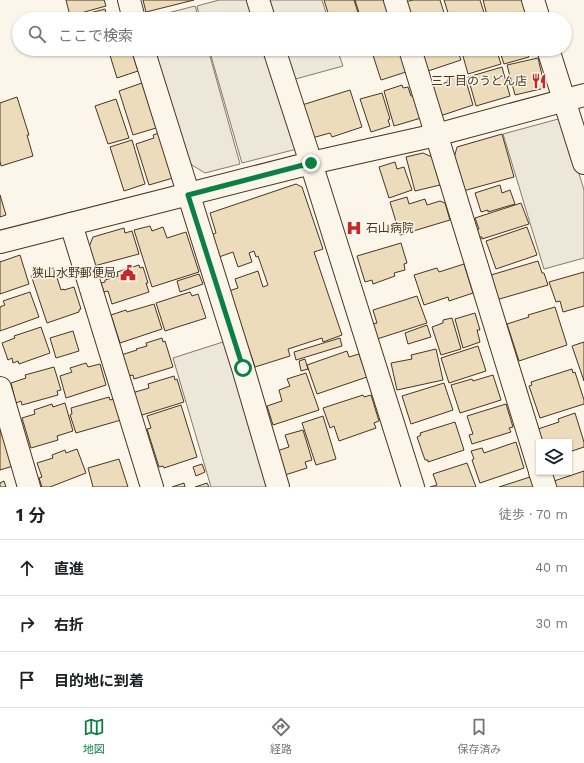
<!DOCTYPE html>
<html lang="ja">
<meta charset="utf-8">
<style>
body{margin:0;font-family:"Work Sans","Noto Sans JP",sans-serif;background:#f2f2f2;color:#202124}
.controls{position:absolute;right:12px;bottom:12px;display:grid;overflow:hidden;border-radius:0px;box-shadow:0 1px 3px #0004}
.controls button{width:36px;height:36px;display:grid;place-items:center;padding:0;border:0;border-bottom:1px solid #e0e0e0;background:#fff;color:#202124;font:20px sans-serif}
.stop{position:absolute;width:12px;height:12px;margin:-9px;border:3px solid #0b8043;border-radius:50%;background:#fff}
.stop.end{background:#0b8043;border-color:#fff;box-shadow:0 1px 4px #0008}
.list{margin:0;padding:0;list-style:none}
h2{display:flex;justify-content:space-between;align-items:center;height:52px;margin:0;padding:0 16px;font-size:17px}
h2 small{font-size:13px;font-weight:400;color:#757577}
.list li{display:grid;grid-template-columns:26px 1fr auto;gap:12px;align-items:center;box-sizing:border-box;height:56px;padding:0 16px;border-top:1px solid #e0e0e0}
.list b{display:block;font-size:15px;white-space:nowrap}
.list em{font-size:13px;font-style:normal;color:#757577}
.icon{flex:none;width:22px;height:22px;fill:none;stroke:currentColor;stroke-width:2;stroke-linecap:round;stroke-linejoin:round}
.map{position:relative;flex:none;width:584px;height:487px;overflow:hidden}
.search{position:absolute;background:#fff;box-shadow:0 1px 3px #0004;left:12px;right:12px;top:12px;height:44px;display:flex;align-items:center;gap:10px;box-sizing:border-box;padding:0 14px;border-radius:22px;color:#757577;font-size:15px}
.sheet{height:220px;background:#fff}
nav{display:flex;justify-content:space-around;align-items:center;box-sizing:border-box;height:56px;border-top:1px solid #e0e0e0;background:#fff;font-size:11px;color:#757577}
nav a{display:grid;justify-items:center;gap:2px}
nav .on{color:#0b8043}
.map>svg:first-child{display:block}
.parking{fill:#ede7d9;stroke:#887966}
.building{fill:#ecdcbc;stroke:#4a3520}
.lines{fill:none;stroke-linecap:round;stroke-linejoin:round}
.street-casing{stroke:#4a3520;stroke-width:24}
.secondary-casing{stroke:#4a3520;stroke-width:24}
.street{stroke:#fbf6e9;stroke-width:22}
.secondary{stroke:#fbf6e9;stroke-width:22}
.route{stroke:#0b8043;stroke-width:5}
.labels{text-anchor:middle;dominant-baseline:central;stroke-width:3;stroke-linejoin:round;paint-order:stroke}
.poi-label{font-size:12px;fill:#4a3520;stroke:#fbf6e9;text-anchor:end}
</style>
<div class="map">
<svg width="584" height="487" viewBox="0 0 584 487">
<rect width="100%" height="100%" fill="#fbf6e9"/>
<!-- parking -->
<path class="parking" d="M219,0H251L257,19H200L197,6Z
M268,0H322L328,19H273Z
M195,6L199,19H144Z
M153,49H208L240,164L205,173L187,162Z
M209,49H266L297,149L242,163Z
M282,49H337L343,66L292,80Z
M562,118L584,190V258L544,269L503,134Z
M226,341L271,487H211L173,358Z"/>
<!-- building -->
<path class="building" d="M66,0H104L106,6L70,16Z
M143,0H194L146,12Z
M324,0H354L360,19H330Z
M355,0H384L390,18L361,19Z
M413,0H440L446,19H411L405,2Z
M444,0H480L486,19H450Z
M483,0H523L526,13L506,19H488Z
M105,9L108,19H71V18Z
M108,49H131L138,71L117,78Z
M371,49H399L406,72L381,80Z
M421,49H457L461,60L428,71Z
M461,49H496L501,64L468,74Z
M499,49H534L535,51L527,53L529,57L504,64Z
M538,58L545,88L515,95L507,65Z
M502,67L510,96L476,106L468,77Z
M464,74L473,105L440,116L431,87L448,82L447,80Z
M142,83L156,128L133,135L119,91Z
M402,85L403,88L408,87L411,96H414L421,118L394,126L384,91Z
M350,90L362,127L332,137L330,133L312,138L302,105Z
M382,93L390,119L388,120L390,126L371,132L360,99Z
M17,97L29,135H27L33,156L1,166L0,161V103Z
M116,99L129,138L108,144L95,106Z
M159,133L173,178L149,185L136,144L154,138L153,135Z
M502,134L514,177L463,191L454,158L457,147Z
M132,140L145,184L124,191L110,147Z
M423,153L432,157L440,185L415,191L406,157Z
M395,162L397,169L404,167L412,190L389,198L379,167Z
M296,184L302,187L323,249L314,252L342,335L323,342L322,338L288,349L290,356L255,367L229,291L238,288L235,279L258,271L263,287L268,285L258,256L256,257L254,251L249,253L252,262L238,267L233,252L219,257L211,235L216,233L210,213Z
M500,185L502,193L510,190L515,204L488,212V210L481,212L475,193Z
M0,195L6,215L0,217Z
M407,197L409,204L425,199L427,205L440,201L445,203L450,220L400,235L390,202Z
M521,203L529,224L482,239V237H479L477,230L479,229L475,218Z
M150,226L152,231L163,227L167,238L186,232L199,272L152,287L134,230Z
M527,227L537,255L496,269L486,241Z
M124,228L125,233L132,231L139,254L94,266L89,247L93,237Z
M401,243L407,263L404,264L405,270L394,273L395,276L373,284L372,280L365,282L357,256Z
M20,255L29,284L0,294V262Z
M538,261L542,273H544L548,285L496,300L491,275Z
M464,264L473,293L449,301L448,297L424,305L414,275L437,268L439,272Z
M139,265L140,268L143,267L148,283H146L149,292L112,304L108,291L104,292L101,283L105,282V280L118,276L117,272Z
M54,268L61,290L64,289V290L74,287L81,309L79,310V312L47,323L31,275Z
M584,272V306L563,312L560,301L556,302L549,282Z
M199,274L203,284L180,292L177,281Z
M30,292L39,317L0,331V307L5,305L3,301Z
M190,292L192,296L198,294L206,318L165,331L156,303Z
M417,296L427,323L377,339L372,324L377,323L373,310Z
M154,304L162,329L120,343L111,315L126,310L127,312Z
M555,307L567,345L519,361L507,324L529,317L528,315Z
M475,313L480,330H477L480,342L463,348L455,319Z
M452,318L461,349L441,355L432,327L443,323V320Z
M427,325L431,337L408,344L405,333Z
M41,327L50,353L19,364L18,361L13,363L12,358L8,360L2,343L15,338L14,336Z
M73,331L79,351L56,358L50,338Z
M162,338L163,342L165,341L173,367L134,379L133,375L128,376L121,355L137,350L136,349L147,346L146,343Z
M340,338L342,346L296,360L294,352Z
M584,342V381L572,346Z
M478,346L486,371L449,383L441,358Z
M436,349L443,380L397,390L391,363L412,359L411,355Z
M347,351L349,357L359,354L367,377L317,394L307,365Z
M305,359L308,369L301,371L299,361Z
M86,363L88,367L100,364L106,385L66,398L60,376L72,372L70,368Z
M54,367L61,390L57,391L58,395L22,405L21,401L16,403L11,383L26,378L25,375Z
M572,369L573,373L575,372L584,400V404L540,418L529,386L532,385L531,382Z
M306,373L319,410L273,425L267,406L282,401L279,390L290,386L287,379Z
M493,375L501,400L460,413L451,385L472,379L473,381Z
M174,376L175,380L177,379L184,402L139,416L132,393L149,388L148,384Z
M444,383L453,410L411,424L402,396Z
M363,395L364,397L371,395L379,421L374,423L376,428L339,441L334,426L330,428L323,408Z
M109,397L110,400L114,399L121,420L76,433L70,415L72,414L71,408Z
M65,403L73,431L57,436L58,440L31,448L22,418L35,414L34,410L52,404L53,407Z
M506,404L513,427L509,428L511,432L472,444L469,435L473,434L467,416Z
M181,405L197,457L164,468L163,466L159,467L147,429L151,428L147,416Z
M575,413L584,442V447L569,452V442H542L538,429L559,422L558,419Z
M323,416L336,459L316,465L302,423Z
M455,422L464,450L428,462V460H425L417,437L421,435L420,433Z
M0,426L13,466L0,470Z
M303,430L312,460L305,462L307,468L285,475L277,451L289,447L285,435Z
M516,442L524,468L480,483L472,460L474,459L471,451L482,448L484,453Z
M77,449L86,473L50,487H42L39,478L42,477L37,463L53,458L52,455L65,450L66,453Z
M119,459L128,487H93L88,468Z
M467,463L476,487H430L437,485L433,474Z
M202,464L205,472L196,476L193,467Z
M584,471V487H556L554,481Z
M530,477L534,487H499Z
M4,481L6,487H0V483Z
M184,483L185,487H172Z
M207,483L209,487H195Z"/>
<g class="lines">
<defs>
<path id="street" d="M129,0L134,19
M258,0L264,19
M395,0L401,19
M533,0L539,19
M143,49L243,368L278,487
M274,49L311,163L413,487
M410,49L539,468
M548,49L584,163
M71,224L152,487
M0,388L29,487
M540,472L545,487"/>
<path id="secondary" d="M0,242L311,163L436,135L584,95"/>
</defs>
<!-- street casing -->
<use href="#street" class="street-casing"/>
<!-- secondary casing -->
<use href="#secondary" class="secondary-casing"/>
<!-- street -->
<use href="#street" class="street"/>
<!-- secondary -->
<use href="#secondary" class="secondary"/>
</g>
<g class="lines">
<!-- route -->
<path class="route" d="M243,368L188,195L311,163"/>
</g>
<!-- icons -->
<defs>
<symbol id="restaurant-bare" viewBox="-9 -9 18 18"><path d="M-5-6h1v4h1v-4h1v4h1v-4h1v5L-1.5 .5V6h-2V.5L-5-1ZM5-6V6H3V1.5H1.5Q1.5-4 5-6Z" fill="#c62828" stroke="#fbf6e9" stroke-width="2.5" paint-order="stroke"/></symbol>
<symbol id="hospital-bare" viewBox="-9 -9 18 18"><path d="M-5-5h3v3.5h4V-5h3V5h-3V1.5h-4V5h-3Z" fill="#c62828" stroke="#fbf6e9" stroke-width="2.5" paint-order="stroke"/></symbol>
<symbol id="civic-bare" viewBox="-9 -9 18 18"><path d="M-.6-6.5H3V-4.5H.6V-3L4-1V1h2V6H-6V1h2V-1L-.6-3ZM-1.2 2.5V6h2.4V2.5Z" fill="#c62828" stroke="#fbf6e9" stroke-width="2.5" paint-order="stroke"/></symbol>
</defs>
<g fill-rule="evenodd">
<use href="#restaurant-bare" x="528" y="70" width="22" height="22"/>
<use href="#hospital-bare" x="343" y="217" width="22" height="22"/>
<use href="#civic-bare" x="117" y="262" width="22" height="22"/>
</g>
<g class="labels">
<!-- poi labels -->
<g class="poi-label">
<text x="527" y="81">三丁目のうどん店</text>
<text x="366" y="228" text-anchor="start">石山病院</text>
<text x="116" y="273">狭山水野郵便局</text>
</g>
</g>
</svg>
<div class="controls">
<button><svg class="icon" aria-label="layers" viewBox="0 0 24 24"><path d="M12 4l9 5-9 5-9-5zM3 14l9 5 9-5"/></svg></button>
</div>
<div class="stop" style="left:243px;top:368px"></div>
<div class="stop end" style="left:311px;top:163px"></div>
<div class="search"><svg class="icon" aria-label="search" viewBox="0 0 24 24"><circle cx="10" cy="10" r="6"/><path d="M15 15l6 6"/></svg>ここで検索</div>
</div>
<section class="sheet">
<h2>1 分<small>徒歩 · 70 m</small></h2>
<ul class="list">
<li><svg class="icon" aria-label="ahead" viewBox="0 0 24 24"><path d="M12 20V5M6 11l6-6 6 6"/></svg><div><b>直進</b></div><em>40 m</em></li>
<li><svg class="icon" aria-label="right" viewBox="0 0 24 24"><path d="M7 20v-9h11M14 6l5 5-5 5"/></svg><div><b>右折</b></div><em>30 m</em></li>
<li><svg class="icon" aria-label="arrive" viewBox="0 0 24 24"><path d="M6 21V4h12l-3 4 3 4H6"/></svg><div><b>目的地に到着</b></div></li>
</ul>
</section>
<nav>
<a class="on"><svg class="icon" aria-label="map" viewBox="0 0 24 24"><path d="M3 6l6-2 6 2 6-2v14l-6 2-6-2-6 2zM9 4v14M15 6v14"/></svg>地図</a>
<a><svg class="icon" aria-label="directions" viewBox="0 0 24 24"><path d="M12 3l9 9-9 9-9-9zM9 14v-3h6M13 9l2 2-2 2"/></svg>経路</a>
<a><svg class="icon" aria-label="saved" viewBox="0 0 24 24"><path d="M7 4h10v16l-5-4-5 4z"/></svg>保存済み</a>
</nav>
